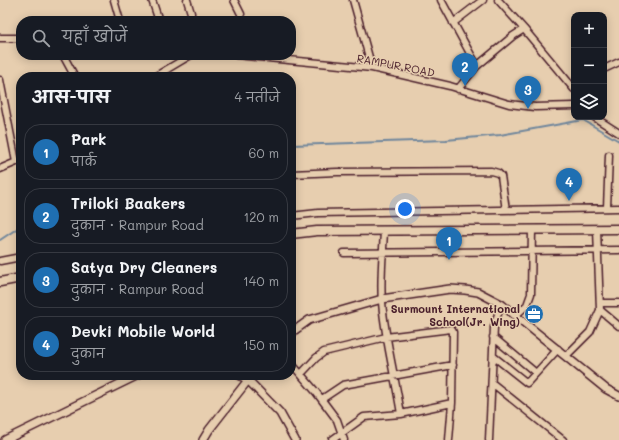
<!DOCTYPE html>
<html lang="hi">
<meta charset="utf-8">
<style>
body{margin:0;font-family:Mali,"Playpen Sans Deva",sans-serif;background:#20242c;color:#f1f3f6}
.controls{position:absolute;right:12px;top:12px;display:grid;overflow:hidden;border-radius:8px;box-shadow:0 2px 10px #0003}
.controls button{width:36px;height:36px;display:grid;place-items:center;padding:0;border:0;border-bottom:1px solid #363941;background:#171b24;color:#f1f3f6;font:20px sans-serif}
.you{position:absolute;left:405px;top:209px;width:14px;height:14px;margin:-10px;border:3px solid #fff;border-radius:50%;background:#1a73e8;box-shadow:0 0 0 6px #1a73e833}
.badge{display:grid;place-items:center;width:26px;height:26px;border-radius:50%;background:#1f6fb2;color:#fff;font-size:13px;font-weight:700}
.pin{position:absolute;translate:-50% -33px;filter:drop-shadow(0 1px 2px #0008)}
.pin::after{content:'';position:absolute;top:21px;width:14px;height:12px;background:inherit;clip-path:polygon(0 0,100% 0,50% 100%)}
.list{margin:0;padding:0;list-style:none}
h2{display:flex;justify-content:space-between;align-items:center;height:52px;margin:0;padding:0 16px;font-size:17px}
h2 small{font-size:13px;font-weight:400;color:#9ea1a6}
.list li{display:grid;grid-template-columns:26px 1fr auto;gap:12px;align-items:center;box-sizing:border-box;height:56px;margin:0 8px 8px;padding:0 8px;border:1px solid #363941;border-radius:16px}
.list b{display:block;font-size:15px;white-space:nowrap}
.list p{margin:0;font-size:13px;white-space:nowrap;color:#9ea1a6}
.list em{font-size:13px;font-style:normal;color:#9ea1a6}
.icon{flex:none;width:22px;height:22px;fill:none;stroke:currentColor;stroke-width:2;stroke-linecap:round;stroke-linejoin:round}
.map{position:relative;flex:none;width:619px;height:440px;overflow:hidden}
.search{position:absolute;background:#171b24;box-shadow:0 2px 10px #0003;left:16px;top:16px;width:280px;height:44px;display:flex;align-items:center;gap:10px;box-sizing:border-box;padding:0 14px;border-radius:16px;color:#9ea1a6;font-size:15px}
.panel{position:absolute;background:#171b24;box-shadow:0 2px 10px #0003;left:16px;top:72px;width:280px;height:308px;border-radius:16px}
.map>svg:first-child{display:block}
.lines{fill:none;stroke-linecap:round;stroke-linejoin:round}
.stream{stroke:#6f869c;stroke-width:2}
.minor-casing{stroke:#4a1f2b;stroke-width:9}
.tertiary-casing{stroke:#4a1f2b;stroke-width:10}
.secondary-casing{stroke:#4a1f2b;stroke-width:11}
.minor{stroke:#e7ceaf;stroke-width:6}
.tertiary{stroke:#e7ceaf;stroke-width:7}
.secondary{stroke:#e7ceaf;stroke-width:8}
.labels{text-anchor:middle;dominant-baseline:central;stroke-width:3;stroke-linejoin:round;paint-order:stroke}
.street-label{font-size:11px;fill:#4a1f2b;stroke:#e7ceaf}
.poi-label{font-size:11px;font-weight:bold;fill:#4a1f2b;stroke:#e7ceaf;text-anchor:end}
</style>
<div class="map">
<svg width="619" height="440" viewBox="0 0 619 440">
<rect width="100%" height="100%" fill="#e7ceaf"/>
<filter id="ink" filterUnits="userSpaceOnUse"><feTurbulence type="fractalNoise" baseFrequency=".025" numOctaves="2"/><feDisplacementMap in="SourceGraphic" scale="8" xChannelSelector="R" yChannelSelector="G"/><feConvolveMatrix kernelMatrix="1 2 1 2 8 2 1 2 1" color-interpolation-filters="sRGB"/></filter>
<g filter="url(#ink)">
<g class="lines">
<!-- stream -->
<path class="stream" d="M291,145L446,140L500,135L583,120L619,141
M0,240L21,226"/>
<defs>
<path id="minor" d="M114,0L120,21
M152,0L159,21
M187,0L191,13V21
M234,0L241,14
M353,0L372,68
M441,0L477,66L458,89
M498,0L524,29L574,89
M453,23L483,0
M0,38H21
M63,55L75,77
M236,55L372,68L450,86L509,104L535,107L574,106
M477,66L513,36L524,29
M604,69L619,62
M154,77L191,55
M0,80L16,162
M594,117L619,133
M0,169L21,160
M291,174L337,172L491,171L498,173L501,176L506,210
M607,208L609,155
M291,216L318,213L619,208
M384,231C383,254 380,279 382,302C385,339 395,376 401,414
M344,253L619,250
M0,261L21,257
M600,303H619
M600,310L619,326
M515,316L527,305L531,294L532,230
M493,337L536,373
M493,356L527,383L558,349
M566,356L590,332L600,310L597,229
M291,363L316,392L337,420L344,440
M301,374L316,358L324,352L386,337L451,329L453,332L452,403
M492,383L563,440
M322,399L343,385L453,365
M332,440L364,417L401,414L452,403L449,440
M489,440L494,327L501,304"/>
<path id="tertiary" d="M291,333L309,320L382,299L450,289L465,290L478,292L501,304L606,389L619,396
M239,375L248,380L280,413L295,440
M5,440L138,375
M203,440L209,430L252,375"/>
<path id="secondary" d="M291,234L317,231L619,229
M0,282L21,278"/>
</defs>
<!-- minor casing -->
<use href="#minor" class="minor-casing"/>
<!-- tertiary casing -->
<use href="#tertiary" class="tertiary-casing"/>
<!-- secondary casing -->
<use href="#secondary" class="secondary-casing"/>
<!-- minor -->
<use href="#minor" class="minor"/>
<!-- tertiary -->
<use href="#tertiary" class="tertiary"/>
<!-- secondary -->
<use href="#secondary" class="secondary"/>
</g>
</g>
<!-- icons -->
<defs>
<symbol id="office-disc" viewBox="-11 -11 22 22"><circle r="9.5" fill="#1f6fb2" stroke="#e7ceaf"/><path d="M-6-3h4V-5.5h4V-3h4V5H-6ZM-1-4.5V-3h2v-1.5ZM-6 0V1H6V0Z" fill="#fff"/></symbol>
</defs>
<g fill-rule="evenodd">
<use href="#office-disc" x="523" y="303" width="22" height="22"/>
</g>
<g class="labels">
<!-- street labels -->
<g class="street-label">
<text transform="translate(396 65) rotate(11)">RAMPUR ROAD</text>
</g>
<!-- poi labels -->
<g class="poi-label">
<text x="520" y="308">Surmount International<tspan x="520" dy="13">School(Jr. Wing)</tspan></text>
</g>
</g>
</svg>
<div class="controls">
<button>+</button>
<button>−</button>
<button><svg class="icon" aria-label="layers" viewBox="0 0 24 24"><path d="M12 4l9 5-9 5-9-5zM3 14l9 5 9-5"/></svg></button>
</div>
<div class="you"></div>
<div class="pin badge" style="left:449px;top:260px">1</div>
<div class="pin badge" style="left:465px;top:86px">2</div>
<div class="pin badge" style="left:528px;top:109px">3</div>
<div class="pin badge" style="left:569px;top:201px">4</div>
<div class="search"><svg class="icon" aria-label="search" viewBox="0 0 24 24"><circle cx="10" cy="10" r="6"/><path d="M15 15l6 6"/></svg>यहाँ खोजें</div>
<section class="panel">
<h2>आस-पास<small>4 नतीजे</small></h2>
<ul class="list">
<li><span class="badge">1</span><div><b>Park</b><p>पार्क</p></div><em>60 m</em></li>
<li><span class="badge">2</span><div><b>Triloki Baakers</b><p>दुकान · Rampur Road</p></div><em>120 m</em></li>
<li><span class="badge">3</span><div><b>Satya Dry Cleaners</b><p>दुकान · Rampur Road</p></div><em>140 m</em></li>
<li><span class="badge">4</span><div><b>Devki Mobile World</b><p>दुकान</p></div><em>150 m</em></li>
</ul>
</section>
</div>
